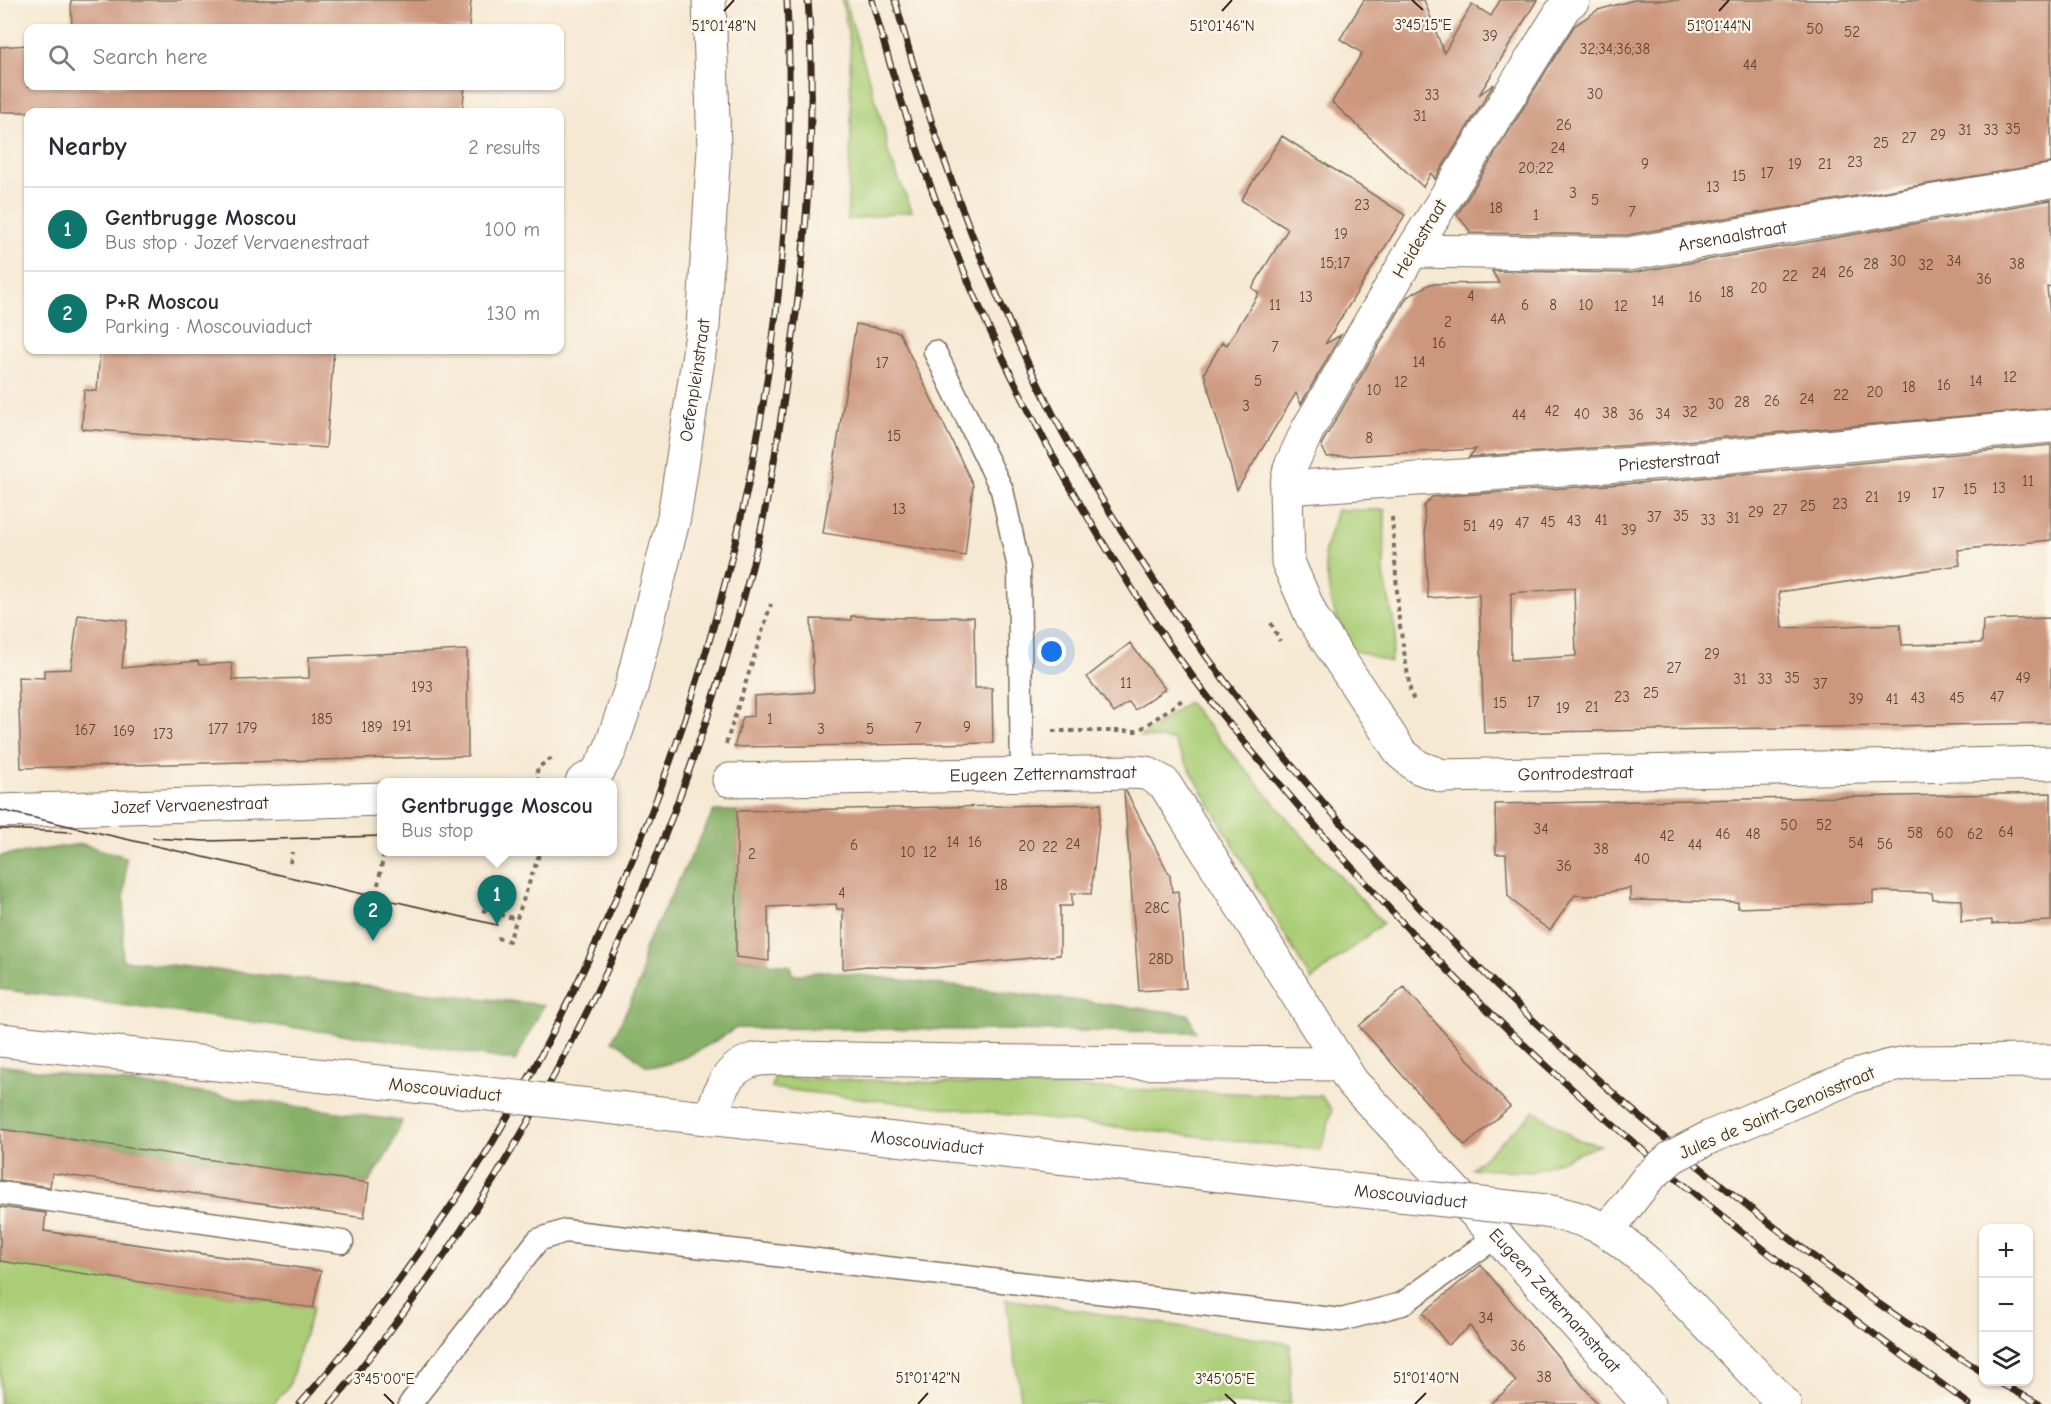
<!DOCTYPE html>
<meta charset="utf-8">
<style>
body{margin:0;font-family:"Comic Neue",sans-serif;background:#f2f2f3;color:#2b2b33}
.controls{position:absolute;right:18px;bottom:18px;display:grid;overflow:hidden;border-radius:12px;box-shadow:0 2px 4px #0004}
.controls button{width:54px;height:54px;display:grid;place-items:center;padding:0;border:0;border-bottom:2px solid #e1e1e2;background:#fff;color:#2b2b33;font:30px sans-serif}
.you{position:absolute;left:1052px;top:652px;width:21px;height:21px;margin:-15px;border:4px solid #fff;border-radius:50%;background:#1a73e8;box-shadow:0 0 0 9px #1a73e833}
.badge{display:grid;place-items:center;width:39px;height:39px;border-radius:50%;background:#0f766e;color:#fff;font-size:20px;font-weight:700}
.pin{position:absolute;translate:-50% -50px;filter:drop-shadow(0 2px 3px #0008)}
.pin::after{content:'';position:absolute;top:32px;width:21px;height:18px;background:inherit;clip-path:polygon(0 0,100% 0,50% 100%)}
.popup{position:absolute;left:377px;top:778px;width:240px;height:78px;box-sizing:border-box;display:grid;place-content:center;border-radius:12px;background:#fff;filter:drop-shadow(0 2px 4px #0005);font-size:20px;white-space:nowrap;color:#7c7c81}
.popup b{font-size:22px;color:#2b2b33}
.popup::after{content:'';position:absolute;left:50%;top:100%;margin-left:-12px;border:12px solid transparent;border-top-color:#fff}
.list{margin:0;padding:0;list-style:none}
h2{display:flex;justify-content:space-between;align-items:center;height:78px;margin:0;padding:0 24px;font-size:26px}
h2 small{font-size:20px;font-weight:400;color:#7c7c81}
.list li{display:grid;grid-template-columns:39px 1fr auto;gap:18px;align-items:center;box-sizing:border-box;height:84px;padding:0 24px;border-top:2px solid #e1e1e2}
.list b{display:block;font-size:22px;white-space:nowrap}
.list p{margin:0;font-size:20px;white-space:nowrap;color:#7c7c81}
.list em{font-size:20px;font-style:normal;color:#7c7c81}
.icon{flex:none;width:33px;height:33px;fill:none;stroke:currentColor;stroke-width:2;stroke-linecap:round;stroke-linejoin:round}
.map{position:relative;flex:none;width:2051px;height:1404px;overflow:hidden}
.search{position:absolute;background:#fff;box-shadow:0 2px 4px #0004;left:24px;top:24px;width:540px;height:66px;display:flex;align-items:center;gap:15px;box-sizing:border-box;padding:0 21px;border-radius:12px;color:#7c7c81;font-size:22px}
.panel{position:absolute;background:#fff;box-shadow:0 2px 4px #0004;left:24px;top:108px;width:540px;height:246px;border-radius:12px}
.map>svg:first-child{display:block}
.green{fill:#aacd76;stroke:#727c4a;stroke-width:1.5}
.forest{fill:#87b067;stroke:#616d42;stroke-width:1.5}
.building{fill:#cd977e;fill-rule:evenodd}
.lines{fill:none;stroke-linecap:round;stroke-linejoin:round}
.service-casing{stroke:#7c6d5d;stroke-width:25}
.minor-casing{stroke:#7c6d5d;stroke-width:35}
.tertiary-casing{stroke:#7c6d5d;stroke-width:35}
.path{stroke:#7c6d5d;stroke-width:4;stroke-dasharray:4.5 4.5;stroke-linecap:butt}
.service{stroke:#fff;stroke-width:22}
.minor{stroke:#fff;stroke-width:33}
.tertiary{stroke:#fff;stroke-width:33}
.tram{stroke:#3b2a1e;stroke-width:1.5}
.rail-casing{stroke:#3b2a1e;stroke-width:7}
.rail{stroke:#fbf7ec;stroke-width:4.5;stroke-dasharray:14;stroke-linecap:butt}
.minor-bridge-casing{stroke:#7c6d5d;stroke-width:35;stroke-linecap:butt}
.tertiary-bridge-casing{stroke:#7c6d5d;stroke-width:35;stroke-linecap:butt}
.minor-bridge{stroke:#fff;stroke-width:33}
.tertiary-bridge{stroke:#fff;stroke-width:33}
.ticks{fill:none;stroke:#3b2a1e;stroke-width:2}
.labels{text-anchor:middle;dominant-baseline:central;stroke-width:4.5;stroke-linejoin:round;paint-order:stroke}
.number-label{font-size:15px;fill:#604536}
.street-label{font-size:18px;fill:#3b2a1e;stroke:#fbf7ec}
.ticks-label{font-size:15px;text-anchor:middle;fill:#3b2a1e;stroke:#fbf7ec;stroke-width:4.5;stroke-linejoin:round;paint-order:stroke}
</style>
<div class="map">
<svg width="2051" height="1404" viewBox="0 0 2051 1404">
<rect width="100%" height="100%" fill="#fbf7ec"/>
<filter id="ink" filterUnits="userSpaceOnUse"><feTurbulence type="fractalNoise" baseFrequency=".0167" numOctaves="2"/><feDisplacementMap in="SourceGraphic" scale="12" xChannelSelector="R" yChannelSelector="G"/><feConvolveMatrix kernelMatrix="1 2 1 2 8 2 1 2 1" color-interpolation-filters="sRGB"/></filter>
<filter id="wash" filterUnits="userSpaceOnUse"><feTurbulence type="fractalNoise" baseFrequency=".008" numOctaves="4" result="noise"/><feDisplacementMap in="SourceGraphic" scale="24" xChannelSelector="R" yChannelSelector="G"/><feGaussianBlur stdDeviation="1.35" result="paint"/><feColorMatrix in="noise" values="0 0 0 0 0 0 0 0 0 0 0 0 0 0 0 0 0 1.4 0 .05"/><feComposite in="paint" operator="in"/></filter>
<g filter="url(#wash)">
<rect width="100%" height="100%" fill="#f6e9d3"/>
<!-- green -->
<path class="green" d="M842,0H845L884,129L888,153L912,211L847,220L851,138L850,43Z
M1337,510H1385L1384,575L1396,634L1390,662L1352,650L1331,604L1324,553Z
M1188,702L1298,831L1383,923L1311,980L1173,740L1140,737Z
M774,1077L1321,1096L1332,1110L1321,1150L772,1088Z
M1535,1111L1575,1139L1600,1145L1531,1172L1472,1168Z
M0,1261L313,1308L289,1386L273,1404H0Z
M1006,1299L1290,1344V1404H1022Z"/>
<!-- forest -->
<path class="forest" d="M714,811H737L736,957L791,966L792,975L826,971L1188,1014L1196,1032L736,1028C719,1039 666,1073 646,1065C632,1058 627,1045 612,1041L641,980L644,949Z
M82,844L126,857L122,960L544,1005L515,1061L388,1040L0,989V856Z
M0,1065L402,1121L389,1151L369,1183L0,1129Z"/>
<g id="blocks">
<!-- building -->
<path class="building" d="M71,0H471L469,28H72Z
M1364,0H1424L1444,53L1472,4L1491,16L1500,0H1537L1479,95L1494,84L1435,179L1431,173L1423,187L1332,102L1362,53L1340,39Z
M1634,0H2051V163L1627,235L1469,233L1470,231L1457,215L1574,26L1598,10Z
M28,45V86H465L462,112H0V47Z
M1282,136L1405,215L1325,344L1341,335L1301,404L1296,393L1237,490L1204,373L1222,342L1227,345L1259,293L1252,288L1288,229L1241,200Z
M2051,200V286L2047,287L2051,325V408L1662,443L1469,457L1476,449L1327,457L1321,445L1407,297L1430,284L1499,283L1492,271L1631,273Z
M856,324L899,332L973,485L965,556L823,533Z
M100,350H334L326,448L82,429L84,390L97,391Z
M2051,445V540L1958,550L1960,565L1779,592L1782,628L1900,624L1902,645L1982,643L1983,620L2051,618V723L1484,733L1479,595L1428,598L1424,506L1432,497L1666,481ZM1574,588L1576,656L1511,660V593Z
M78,615L127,620L122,668L198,661L199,665L232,663L233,680L309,678V657L467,650L468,756L21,768L18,677L44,678V670L71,669Z
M851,616L905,618V617H974L975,688H992L993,743L734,747L743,717L754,716V696L814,692L811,619L851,620Z
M1130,643L1165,689L1135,710L1129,702L1114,713L1087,677Z
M1124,791H1126L1170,876L1172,892L1178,891L1186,988L1139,991Z
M2051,793V921L1992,924V920L1961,922L1962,900L1933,899L1932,893L1873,891V903L1738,908V902L1630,900V888L1589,896L1575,895L1550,930L1529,916L1508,896L1506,854H1496L1495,804Z
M1101,804L1091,894L1072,893V906H1060V955L933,968L867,966L843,969V909H837L836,904L768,907L769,961L736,957L737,811Z
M1404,987L1510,1107L1465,1146L1359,1026Z
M0,1129L369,1183L364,1218L52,1173L50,1187L0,1180Z
M0,1207L46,1213L44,1231L321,1271L313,1308L0,1261Z
M1481,1265L1501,1289L1598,1404H1490L1516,1382L1470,1326L1448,1345L1423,1313Z"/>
</g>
</g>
<g filter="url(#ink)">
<use href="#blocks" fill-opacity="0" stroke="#7c6d5d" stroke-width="1.5"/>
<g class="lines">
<defs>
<path id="service" d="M935,352L1002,490L1019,568L1022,773
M0,1193L342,1242
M410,1404L538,1240L565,1231L1341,1320L1402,1304L1497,1236"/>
<g id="minor">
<path id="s1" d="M1573,0L1565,6L1412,251L1308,429L1290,468L1286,488L1288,562L1312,617L1401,753L1418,767L1443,776L2051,763"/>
<path id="s2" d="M1412,251L1628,254L2051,181"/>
<path id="s3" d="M1286,488L1664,462L2051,426"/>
<path id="s4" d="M729,780L1133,772L1146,773L1164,783L1352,1082L1497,1236L1648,1404"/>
<path d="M1852,1077L1886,1067L1912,1062L2051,1061"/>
<path d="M711,1119C718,1094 725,1068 754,1060C764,1058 777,1058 788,1058L1031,1062L1341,1064"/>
<path d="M1608,1230L1648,1178"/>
</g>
<g id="tertiary">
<path id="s5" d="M582,782L597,773L610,750L631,688L674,517L703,327L714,148L709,0"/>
<path id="s6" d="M0,811L382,799"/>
<path d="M0,1040L415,1086"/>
<path id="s7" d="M625,1109L1335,1188"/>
<path d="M1546,1211C1596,1220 1611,1231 1649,1264L1784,1404"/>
</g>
</defs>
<!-- service casing -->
<use href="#service" class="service-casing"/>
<!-- minor casing -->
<use href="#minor" class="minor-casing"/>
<!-- tertiary casing -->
<use href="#tertiary" class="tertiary-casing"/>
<!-- path -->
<path class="path" d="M1392,517L1399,620L1411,695L1415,702
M1271,623L1280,641
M1052,731H1138L1185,698
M726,744L771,604
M538,782L537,768L552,758
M290,863L292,852
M378,885L384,852
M482,910L517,919
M497,938L509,941L540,852"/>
<!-- service -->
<use href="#service" class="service"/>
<!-- minor -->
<use href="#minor" class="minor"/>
<!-- tertiary -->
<use href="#tertiary" class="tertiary"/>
<!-- tram -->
<path class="tram" d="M0,810L497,925
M0,829L72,832
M153,838L206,841L382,836"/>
<defs>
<path id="rail" d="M872,0C926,204 1010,398 1124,576C1158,630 1195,683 1236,732C1253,754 1272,774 1289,795C1373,895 1464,991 1561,1079C1690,1195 1828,1302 1969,1404
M895,0C933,142 985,281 1052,412C1078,463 1109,511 1140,559C1253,736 1397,893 1550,1036C1685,1161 1827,1276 1984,1373
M1998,1382L2039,1404
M300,1404C351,1347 397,1285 440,1222C460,1193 481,1163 498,1133C537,1066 571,998 603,928C734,638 803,319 787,0
M331,1404C535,1164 672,871 752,567C769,501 779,432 789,365C807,244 817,122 808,0"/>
</defs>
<!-- rail casing -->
<use href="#rail" class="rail-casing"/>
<!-- rail -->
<use href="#rail" class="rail"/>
<defs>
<path id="minor-bridge" d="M1648,1178L1672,1157L1710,1137L1852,1077"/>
<g id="tertiary-bridge">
<path d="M415,1086L625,1109"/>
<path id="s8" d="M1335,1188L1546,1211"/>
</g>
</defs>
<!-- minor-bridge casing -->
<use href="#minor-bridge" class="minor-bridge-casing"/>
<!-- tertiary-bridge casing -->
<use href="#tertiary-bridge" class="tertiary-bridge-casing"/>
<!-- minor-bridge -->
<use href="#minor-bridge" class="minor-bridge"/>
<!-- tertiary-bridge -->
<use href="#tertiary-bridge" class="tertiary-bridge"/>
</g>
</g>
<!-- ticks -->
<path class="ticks" d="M1412,0L1423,10M724,11L734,0M1222,11L1232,0M1719,11L1729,0M384,1394L394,1404M1225,1394L1236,1404M918,1404L928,1393M1415,1404L1426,1393"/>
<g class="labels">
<!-- number labels -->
<g class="number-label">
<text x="1815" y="29">50</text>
<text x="1852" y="32">52</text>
<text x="1490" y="36">39</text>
<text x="1615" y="49">32;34;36;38</text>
<text x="1750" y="65">44</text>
<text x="1595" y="94">30</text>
<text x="1432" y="95">33</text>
<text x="1420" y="116">31</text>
<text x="1564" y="125">26</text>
<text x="2013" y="129">35</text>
<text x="1965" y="130">31</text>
<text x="1991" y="130">33</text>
<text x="1938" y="135">29</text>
<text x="1909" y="138">27</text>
<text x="1881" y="143">25</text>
<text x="1558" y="148">24</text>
<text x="1855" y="162">23</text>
<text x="1645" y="164">9</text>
<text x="1795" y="164">19</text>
<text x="1825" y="164">21</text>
<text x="1536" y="168">20;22</text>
<text x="1767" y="173">17</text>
<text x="1739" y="176">15</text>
<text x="1713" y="187">13</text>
<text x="1573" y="193">3</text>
<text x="1595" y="200">5</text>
<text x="1362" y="205">23</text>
<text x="1496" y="208">18</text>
<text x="1632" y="212">7</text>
<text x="1536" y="215">1</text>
<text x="1341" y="234">19</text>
<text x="1898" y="261">30</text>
<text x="1954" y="261">34</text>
<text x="1335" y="263">15;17</text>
<text x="1871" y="264">28</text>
<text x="2017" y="264">38</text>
<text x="1926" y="265">32</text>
<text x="1846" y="272">26</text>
<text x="1819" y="273">24</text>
<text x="1790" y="276">22</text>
<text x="1984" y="279">36</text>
<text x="1759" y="288">20</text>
<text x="1727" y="292">18</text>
<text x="1471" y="296">4</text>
<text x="1306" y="297">13</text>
<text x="1695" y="297">16</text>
<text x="1658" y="301">14</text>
<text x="1275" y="305">11</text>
<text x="1525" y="305">6</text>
<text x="1553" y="305">8</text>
<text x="1586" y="305">10</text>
<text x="1621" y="306">12</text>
<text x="1498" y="319">4A</text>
<text x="1448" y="322">2</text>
<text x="1439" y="343">16</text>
<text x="1275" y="347">7</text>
<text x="1419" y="362">14</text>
<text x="882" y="363">17</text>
<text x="2010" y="377">12</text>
<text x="1258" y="381">5</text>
<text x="1976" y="381">14</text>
<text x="1401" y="382">12</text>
<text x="1944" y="385">16</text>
<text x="1909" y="387">18</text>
<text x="1374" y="390">10</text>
<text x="1875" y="392">20</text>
<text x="1841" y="395">22</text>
<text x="1807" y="399">24</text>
<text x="1772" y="401">26</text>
<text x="1742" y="402">28</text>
<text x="1716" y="404">30</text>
<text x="1246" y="406">3</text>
<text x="1552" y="411">42</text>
<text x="1690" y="412">32</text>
<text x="1610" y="413">38</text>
<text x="1582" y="414">40</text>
<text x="1663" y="414">34</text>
<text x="1519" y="415">44</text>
<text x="1636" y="415">36</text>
<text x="894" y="436">15</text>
<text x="1369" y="438">8</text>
<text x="2028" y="481">11</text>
<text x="1999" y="488">13</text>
<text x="1970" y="489">15</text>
<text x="1938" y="493">17</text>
<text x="1872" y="497">21</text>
<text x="1904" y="497">19</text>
<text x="1840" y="504">23</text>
<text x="1808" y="506">25</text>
<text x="899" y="509">13</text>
<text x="1780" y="510">27</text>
<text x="1756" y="512">29</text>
<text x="1681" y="516">35</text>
<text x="1654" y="517">37</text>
<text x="1733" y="518">31</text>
<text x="1601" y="520">41</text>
<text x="1708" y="520">33</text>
<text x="1574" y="521">43</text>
<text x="1548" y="522">45</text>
<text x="1522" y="523">47</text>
<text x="1496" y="525">49</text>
<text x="1470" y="526">51</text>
<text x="1629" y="530">39</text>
<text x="1712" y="654">29</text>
<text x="1674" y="668">27</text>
<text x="1792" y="678">35</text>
<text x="2023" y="678">49</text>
<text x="1740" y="679">31</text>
<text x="1765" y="679">33</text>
<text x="1126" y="683">11</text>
<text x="1820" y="684">37</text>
<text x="422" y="687">193</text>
<text x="1651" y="693">25</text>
<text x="1622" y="697">23</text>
<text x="1997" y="697">47</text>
<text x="1918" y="698">43</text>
<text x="1957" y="698">45</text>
<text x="1856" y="699">39</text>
<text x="1892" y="699">41</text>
<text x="1533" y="702">17</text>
<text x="1500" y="703">15</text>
<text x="1592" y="707">21</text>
<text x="1563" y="708">19</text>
<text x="322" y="719">185</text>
<text x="770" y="719">1</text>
<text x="402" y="726">191</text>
<text x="372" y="727">189</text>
<text x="967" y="727">9</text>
<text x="247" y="728">179</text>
<text x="918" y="728">7</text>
<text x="218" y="729">177</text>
<text x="821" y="729">3</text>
<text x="870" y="729">5</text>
<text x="85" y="730">167</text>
<text x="124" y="731">169</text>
<text x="163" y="734">173</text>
<text x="1789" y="825">50</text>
<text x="1824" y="825">52</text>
<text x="1541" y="829">34</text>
<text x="2006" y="832">64</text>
<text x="1915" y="833">58</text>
<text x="1945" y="833">60</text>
<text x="1723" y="834">46</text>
<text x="1753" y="834">48</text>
<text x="1975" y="834">62</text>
<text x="1667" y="836">42</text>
<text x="953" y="842">14</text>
<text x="975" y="842">16</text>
<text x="1856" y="843">54</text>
<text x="1073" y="844">24</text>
<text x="1885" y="844">56</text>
<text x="854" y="845">6</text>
<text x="1695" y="845">44</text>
<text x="1027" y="846">20</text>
<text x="1050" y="847">22</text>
<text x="1601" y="849">38</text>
<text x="908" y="852">10</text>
<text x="930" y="852">12</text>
<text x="752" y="854">2</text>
<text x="1642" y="859">40</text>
<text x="1564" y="866">36</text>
<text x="1001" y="885">18</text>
<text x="842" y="893">4</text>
<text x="1157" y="908">28C</text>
<text x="1161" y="959">28D</text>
<text x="1486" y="1318">34</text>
<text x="1518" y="1346">36</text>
<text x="1544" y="1377">38</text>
</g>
<!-- street labels -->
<g class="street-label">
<text stroke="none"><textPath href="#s2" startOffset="322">Arsenaalstraat</textPath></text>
<text transform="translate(1420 239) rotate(-59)">Heidestraat</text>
<text stroke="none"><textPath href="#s5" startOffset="424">Oefenpleinstraat</textPath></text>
<text stroke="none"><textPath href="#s3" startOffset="384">Priesterstraat</textPath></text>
<text stroke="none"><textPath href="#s1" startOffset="1046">Gontrodestraat</textPath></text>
<text stroke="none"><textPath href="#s4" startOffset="314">Eugeen Zetternamstraat</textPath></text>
<text stroke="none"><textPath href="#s6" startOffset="190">Jozef Vervaenestraat</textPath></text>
<text transform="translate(445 1090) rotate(6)">Moscouviaduct</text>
<text transform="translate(1777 1113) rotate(-23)">Jules de Saint-Genoisstraat</text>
<text stroke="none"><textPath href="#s7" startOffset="304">Moscouviaduct</textPath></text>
<text stroke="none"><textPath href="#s8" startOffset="76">Moscouviaduct</textPath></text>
<text stroke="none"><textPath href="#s4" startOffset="1089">Eugeen Zetternamstraat</textPath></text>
</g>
</g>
<g class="ticks-label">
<text x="1423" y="30">3°45'15"E</text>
<text x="724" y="31">51°01'48"N</text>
<text x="1222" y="31">51°01'46"N</text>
<text x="1719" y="31">51°01'44"N</text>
<text x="928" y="1383">51°01'42"N</text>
<text x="1426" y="1383">51°01'40"N</text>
<text x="384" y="1384">3°45'00"E</text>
<text x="1225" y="1384">3°45'05"E</text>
</g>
</svg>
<div class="controls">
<button>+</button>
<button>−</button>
<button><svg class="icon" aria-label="layers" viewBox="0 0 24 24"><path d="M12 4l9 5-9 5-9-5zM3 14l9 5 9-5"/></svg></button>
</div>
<div class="you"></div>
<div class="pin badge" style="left:497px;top:925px">1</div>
<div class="popup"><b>Gentbrugge Moscou</b>Bus stop</div>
<div class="pin badge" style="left:373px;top:941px">2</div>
<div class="search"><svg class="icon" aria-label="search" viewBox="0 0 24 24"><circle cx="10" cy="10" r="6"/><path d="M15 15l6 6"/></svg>Search here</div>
<section class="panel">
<h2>Nearby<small>2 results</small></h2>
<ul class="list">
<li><span class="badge">1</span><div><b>Gentbrugge Moscou</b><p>Bus stop · Jozef Vervaenestraat</p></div><em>100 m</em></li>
<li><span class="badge">2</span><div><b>P+R Moscou</b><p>Parking · Moscouviaduct</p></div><em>130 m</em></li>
</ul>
</section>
</div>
